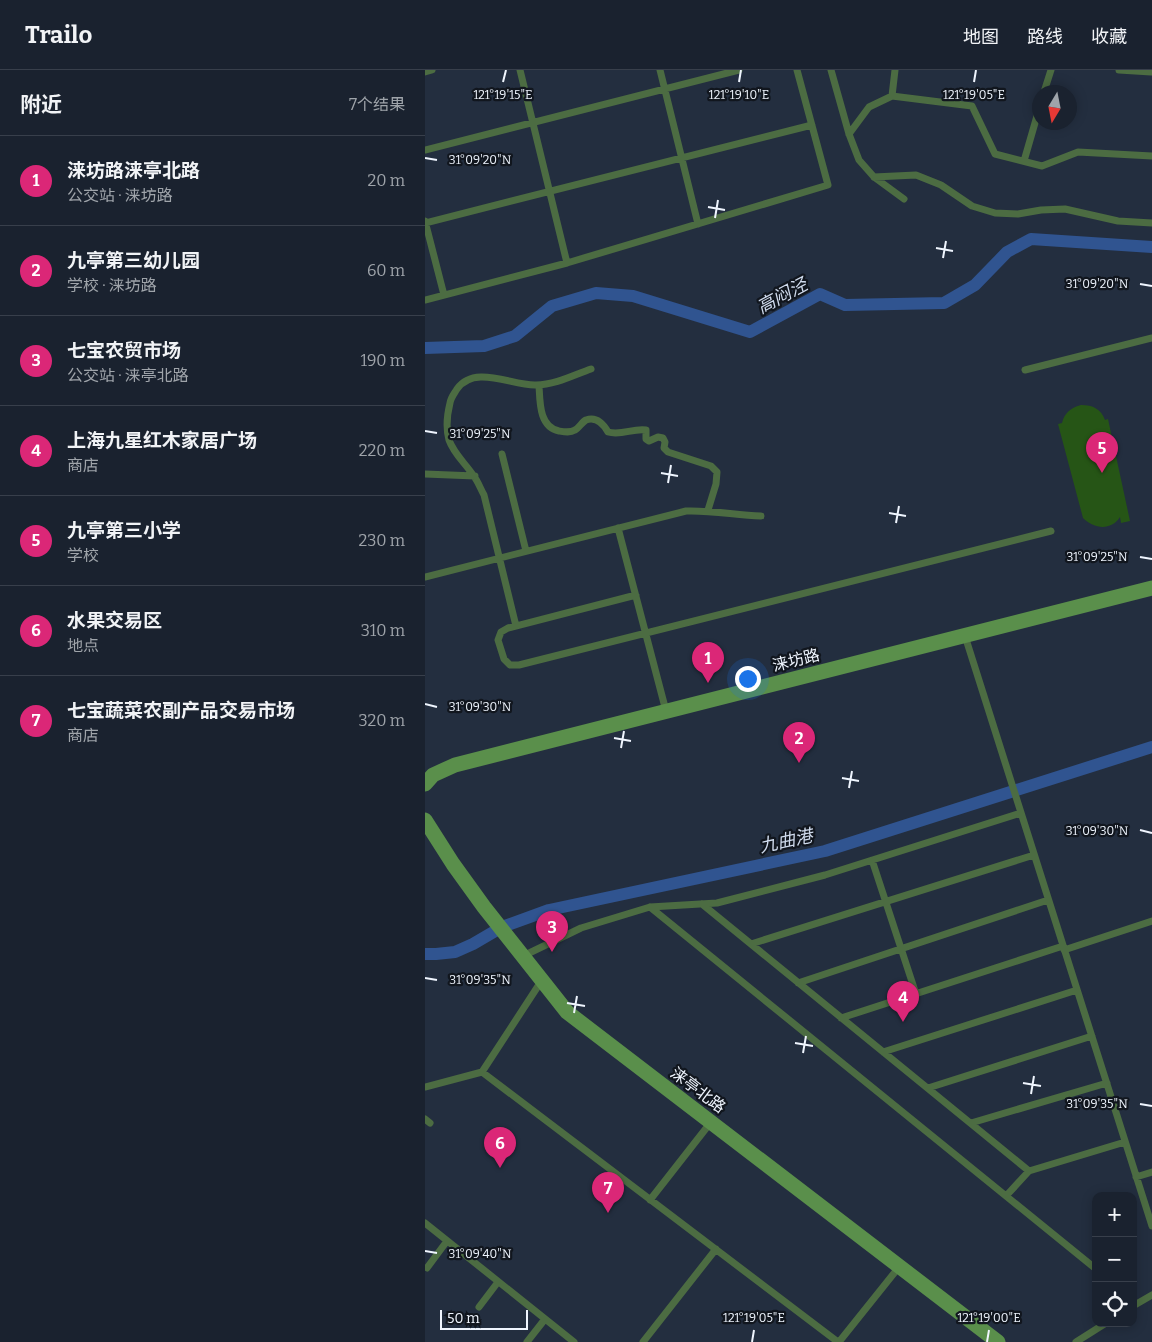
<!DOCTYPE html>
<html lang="zh">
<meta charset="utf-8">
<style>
body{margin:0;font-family:Bitter,"Noto Sans SC",serif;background:#232a37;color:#f1f3f6}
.controls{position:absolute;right:15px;bottom:15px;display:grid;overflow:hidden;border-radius:10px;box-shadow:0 2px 12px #0003}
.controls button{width:45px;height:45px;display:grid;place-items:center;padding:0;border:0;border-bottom:1px solid #383f4b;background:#1a222f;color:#f1f3f6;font:25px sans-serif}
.compass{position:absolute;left:607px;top:15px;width:45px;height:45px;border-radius:50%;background:#1a222f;box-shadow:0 2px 12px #0003;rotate:190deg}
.scale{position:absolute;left:15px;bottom:12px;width:88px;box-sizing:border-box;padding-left:5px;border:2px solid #eff5fe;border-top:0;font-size:14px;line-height:18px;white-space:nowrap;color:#eff5fe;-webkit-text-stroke:4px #11161e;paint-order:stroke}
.you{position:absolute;left:322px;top:608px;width:18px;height:18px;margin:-12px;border:4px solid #fff;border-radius:50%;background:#1a73e8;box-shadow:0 0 0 8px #1a73e833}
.badge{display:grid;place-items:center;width:32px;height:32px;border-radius:50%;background:#db2777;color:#fff;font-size:16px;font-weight:700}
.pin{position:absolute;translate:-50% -41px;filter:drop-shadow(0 1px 2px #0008)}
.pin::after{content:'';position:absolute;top:26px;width:18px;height:15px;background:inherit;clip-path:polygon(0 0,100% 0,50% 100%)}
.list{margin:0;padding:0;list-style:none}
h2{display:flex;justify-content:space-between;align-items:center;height:65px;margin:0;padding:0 20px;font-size:21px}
h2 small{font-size:16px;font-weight:400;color:#9fa4aa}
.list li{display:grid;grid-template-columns:32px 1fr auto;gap:15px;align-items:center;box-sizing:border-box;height:90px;padding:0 20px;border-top:1px solid #383f4b}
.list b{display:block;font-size:19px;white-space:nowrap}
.list p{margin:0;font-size:16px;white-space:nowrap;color:#9fa4aa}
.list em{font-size:16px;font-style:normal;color:#9fa4aa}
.icon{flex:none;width:28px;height:28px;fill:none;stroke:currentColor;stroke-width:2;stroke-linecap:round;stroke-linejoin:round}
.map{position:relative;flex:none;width:727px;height:1272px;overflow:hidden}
header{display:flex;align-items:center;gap:30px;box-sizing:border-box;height:70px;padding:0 25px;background:#1a222f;border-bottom:1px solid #383f4b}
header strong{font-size:24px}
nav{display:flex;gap:28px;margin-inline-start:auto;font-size:18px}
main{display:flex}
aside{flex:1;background:#1a222f}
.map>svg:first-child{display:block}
.park{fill:#265516}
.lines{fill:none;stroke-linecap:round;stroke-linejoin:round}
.canal{stroke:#305490;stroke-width:12}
.lane{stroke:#4c6c42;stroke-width:7}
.secondary{stroke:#5a8f4b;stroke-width:15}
.ticks{fill:none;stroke:#eff5fe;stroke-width:2}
.labels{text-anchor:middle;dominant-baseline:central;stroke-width:4.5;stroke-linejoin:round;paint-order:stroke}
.street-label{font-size:16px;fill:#eff5fe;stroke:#11161e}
.water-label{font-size:18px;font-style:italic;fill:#d0dbed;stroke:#11161e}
.ticks-label{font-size:12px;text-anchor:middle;fill:#eff5fe;stroke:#11161e;stroke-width:4.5;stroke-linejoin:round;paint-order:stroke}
</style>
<header>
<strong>Trailo</strong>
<nav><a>地图</a><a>路线</a><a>收藏</a></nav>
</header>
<main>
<aside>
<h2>附近<small>7个结果</small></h2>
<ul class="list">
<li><span class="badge">1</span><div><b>涞坊路涞亭北路</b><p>公交站 · 涞坊路</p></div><em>20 m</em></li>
<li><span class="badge">2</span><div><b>九亭第三幼儿园</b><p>学校 · 涞坊路</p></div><em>60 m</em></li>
<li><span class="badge">3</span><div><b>七宝农贸市场</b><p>公交站 · 涞亭北路</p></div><em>190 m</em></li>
<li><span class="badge">4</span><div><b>上海九星红木家居广场</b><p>商店</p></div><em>220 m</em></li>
<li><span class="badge">5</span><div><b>九亭第三小学</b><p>学校</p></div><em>230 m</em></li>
<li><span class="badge">6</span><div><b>水果交易区</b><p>地点</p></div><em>310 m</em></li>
<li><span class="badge">7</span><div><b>七宝蔬菜农副产品交易市场</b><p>商店</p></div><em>320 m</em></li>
</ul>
</aside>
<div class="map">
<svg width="727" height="1272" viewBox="0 0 727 1272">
<rect width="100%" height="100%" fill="#232e3f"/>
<!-- park -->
<path class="park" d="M656,335C668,335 676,339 680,350L683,349L705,451L696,453L695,447C686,461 669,459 658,448L633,354L637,353C639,343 647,337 656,335Z"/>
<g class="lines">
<!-- canal -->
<path class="canal" d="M0,278L59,276L90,266L127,236L171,223L208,226L325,262L395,224L420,235L519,233L550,215L582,182L606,169L727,177
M0,884H11L30,882L48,874L77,857L124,840L400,781L727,677"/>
<!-- lane -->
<path class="lane" d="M95,0L142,193
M235,0L273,154
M406,0L424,64L434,90L449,107L479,129
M694,0L726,2
M0,2L7,0
M619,22L626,0
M467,26L470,0
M424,64L444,37L467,26L547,36L570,84L617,96L653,82L727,86
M0,80L314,0
M599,91L614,39
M449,107L491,105L516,115L547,136L570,143L593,144L616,140L640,139L693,151L727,153
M0,151L19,225
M0,153L387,55
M0,230L142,193L403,115L372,0
M600,300L727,268
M114,315C115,332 114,357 134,361C140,362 145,363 150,360C154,358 157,352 161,350C172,346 179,355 183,362C196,366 208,358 221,360V369L224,371L233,367L238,368L240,372L239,378L243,382L286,396L292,402L291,414L283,440
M77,384L101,481
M0,404L50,406
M193,458L241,641
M0,507L261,441C286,440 310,445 336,446
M211,525L83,558L76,562L73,570L79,589L85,595H94L626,461
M91,556L59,425C55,418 53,411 48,405C40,393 29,384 24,370C21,359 22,345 25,333C26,327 29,324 32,319C50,294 87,316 111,315C130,315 149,305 166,299
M540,566L727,1156
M447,790L491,924
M277,834L604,1101
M225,837L671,1199
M326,874L609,785
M639,880L727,851
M98,886L156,858L225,837L292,833L400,805L596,743
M373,913L623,830
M416,948L638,876
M458,982L652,920
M57,1002L117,910
M0,1017L57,1002L413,1272
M503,1018L667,966
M0,1049L5,1053
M546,1053L682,1013
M711,1107L727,1102
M581,1126L604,1101L700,1072
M225,1130L286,1052
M0,1153L149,1272
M2,1198L22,1171
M708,1236L727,1225
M54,1237L73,1212
M102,1272L120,1249
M218,1272L291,1179
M414,1272L474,1197
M651,1272L681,1253"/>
<!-- secondary -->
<path class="secondary" d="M0,714L8,705L30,695L727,518
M0,750L28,794L59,837L142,942L573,1272"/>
</g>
<!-- ticks -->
<path class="ticks" d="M78,12L81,0M314,12L316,0M549,12L551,0M0,88L12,90M283,137L300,140M290,148L293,130M511,178L528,181M518,188L521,171M715,214L727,216M0,361L12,363M236,403L253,406M243,413L246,395M464,443L481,446M471,453L474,436M715,487L727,489M0,634L12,637M189,668L206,671M196,678L199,661M417,708L434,711M424,718L427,701M715,760L727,763M0,908L12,910M142,933L160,936M149,943L152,926M370,973L388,976M378,983L381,966M598,1013L616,1016M606,1024L609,1006M715,1034L727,1036M0,1181L12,1183M327,1272L329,1260M562,1272L564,1260"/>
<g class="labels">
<!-- street labels -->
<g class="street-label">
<text transform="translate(371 590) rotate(-14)">涞坊路</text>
<text transform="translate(273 1020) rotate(37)">涞亭北路</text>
</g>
<!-- water labels -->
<g class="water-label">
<text transform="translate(357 226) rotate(-28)">高闷泾</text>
<text transform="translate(361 771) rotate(-12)">九曲港</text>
</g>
</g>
<g class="ticks-label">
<text x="78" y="29">121°19'15"E</text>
<text x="314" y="29">121°19'10"E</text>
<text x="549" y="29">121°19'05"E</text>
<text x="55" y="94">31°09'20"N</text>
<text x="672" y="218">31°09'20"N</text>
<text x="55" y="368">31°09'25"N</text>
<text x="672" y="491">31°09'25"N</text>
<text x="55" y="641">31°09'30"N</text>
<text x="672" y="765">31°09'30"N</text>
<text x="55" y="914">31°09'35"N</text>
<text x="672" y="1038">31°09'35"N</text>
<text x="55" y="1188">31°09'40"N</text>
<text x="329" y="1252">121°19'05"E</text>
<text x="564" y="1252">121°19'00"E</text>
</g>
</svg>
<div class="controls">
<button>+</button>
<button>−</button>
<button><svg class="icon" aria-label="locate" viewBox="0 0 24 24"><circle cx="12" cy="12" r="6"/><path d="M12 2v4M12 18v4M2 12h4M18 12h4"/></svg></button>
</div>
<svg class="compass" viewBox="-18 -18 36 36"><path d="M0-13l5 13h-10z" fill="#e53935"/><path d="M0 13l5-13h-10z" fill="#9fa4aa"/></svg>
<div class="scale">50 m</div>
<div class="you"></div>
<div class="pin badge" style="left:283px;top:613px">1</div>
<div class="pin badge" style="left:374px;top:693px">2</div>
<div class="pin badge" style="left:127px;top:882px">3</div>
<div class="pin badge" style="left:478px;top:952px">4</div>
<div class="pin badge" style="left:677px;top:403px">5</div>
<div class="pin badge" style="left:75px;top:1098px">6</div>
<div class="pin badge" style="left:183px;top:1143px">7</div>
</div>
</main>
